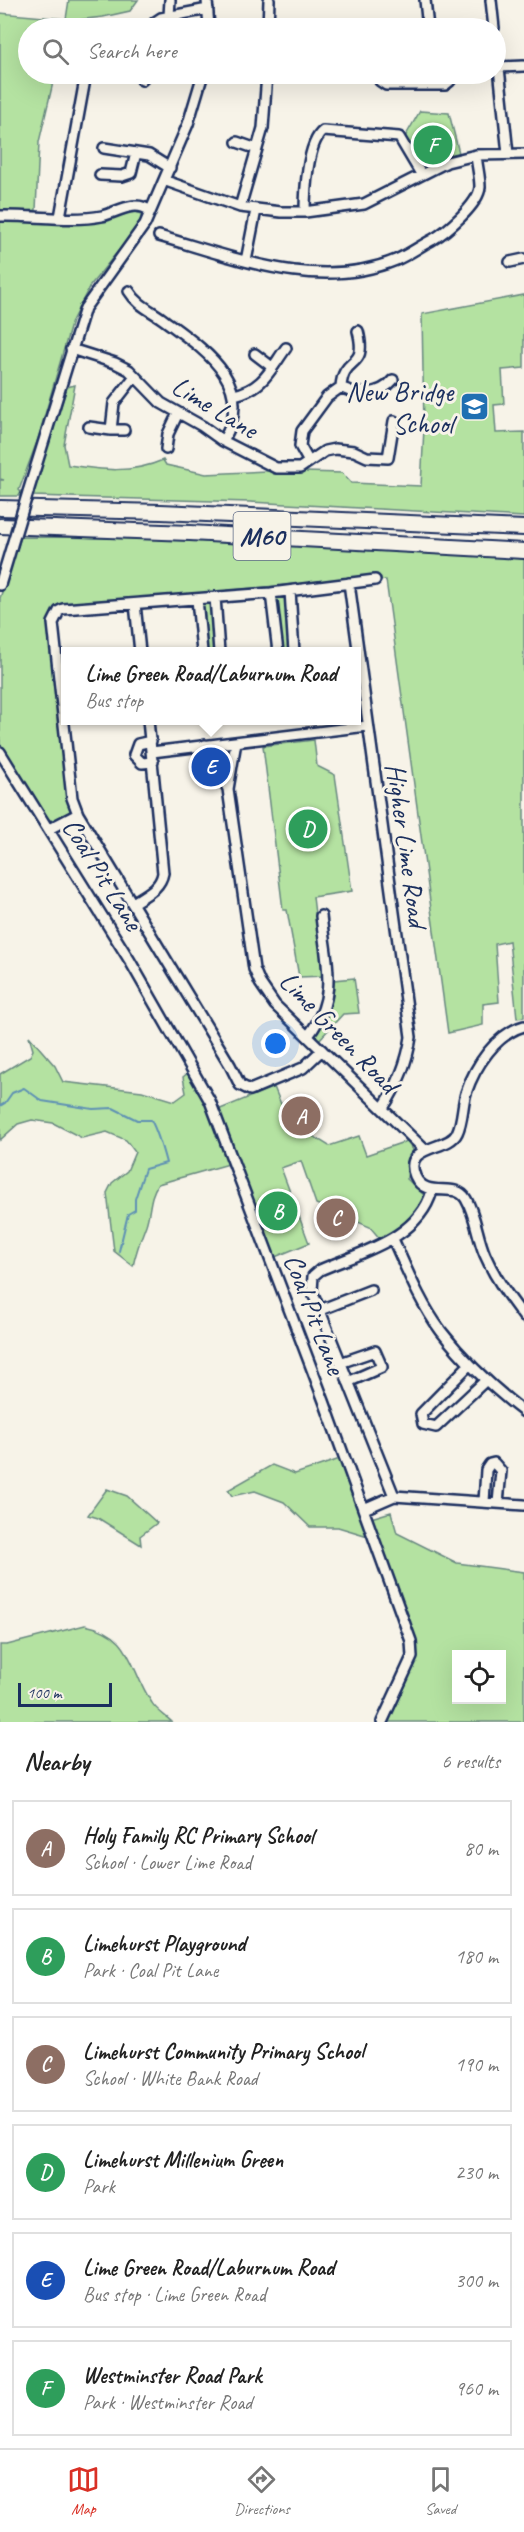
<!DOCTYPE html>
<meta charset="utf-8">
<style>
body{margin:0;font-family:Caveat,sans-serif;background:#f2f2f2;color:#222}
.controls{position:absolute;right:18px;bottom:18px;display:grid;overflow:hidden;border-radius:0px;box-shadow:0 6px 24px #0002}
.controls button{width:54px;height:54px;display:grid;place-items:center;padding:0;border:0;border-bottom:2px solid #e0e0e0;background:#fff;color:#222;font:30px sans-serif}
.scale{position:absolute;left:18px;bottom:15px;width:94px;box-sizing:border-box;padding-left:6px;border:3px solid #1b2f5e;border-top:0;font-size:16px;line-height:21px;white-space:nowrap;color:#1b2f5e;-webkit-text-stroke:4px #f7f3e8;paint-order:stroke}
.you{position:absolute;left:276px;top:1044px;width:21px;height:21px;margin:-15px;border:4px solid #fff;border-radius:50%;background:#1a73e8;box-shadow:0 0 0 9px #1a73e833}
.badge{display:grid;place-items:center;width:39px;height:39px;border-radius:50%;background:#d93025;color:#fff;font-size:20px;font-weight:700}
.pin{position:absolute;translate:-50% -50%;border:3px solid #fff;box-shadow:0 2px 6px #0006}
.popup{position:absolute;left:61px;top:647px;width:300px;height:78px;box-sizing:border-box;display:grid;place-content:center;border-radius:0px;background:#fff;filter:drop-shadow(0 2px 4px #0005);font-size:20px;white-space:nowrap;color:#767676}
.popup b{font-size:22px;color:#222}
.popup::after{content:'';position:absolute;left:50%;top:100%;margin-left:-12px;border:12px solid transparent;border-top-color:#fff}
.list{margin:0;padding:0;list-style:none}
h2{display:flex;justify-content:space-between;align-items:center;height:78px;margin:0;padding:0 24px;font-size:26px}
h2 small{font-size:20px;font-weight:400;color:#767676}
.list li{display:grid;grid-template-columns:39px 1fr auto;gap:18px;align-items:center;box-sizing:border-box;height:96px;margin:0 12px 12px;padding:0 12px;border:2px solid #e0e0e0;border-radius:0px}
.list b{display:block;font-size:22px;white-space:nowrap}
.list p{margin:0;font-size:20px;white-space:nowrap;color:#767676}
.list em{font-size:20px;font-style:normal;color:#767676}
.icon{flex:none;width:33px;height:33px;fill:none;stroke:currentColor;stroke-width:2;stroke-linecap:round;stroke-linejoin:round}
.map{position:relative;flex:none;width:524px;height:1722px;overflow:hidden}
.search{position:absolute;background:#fff;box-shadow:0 6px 24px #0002;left:18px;right:18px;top:18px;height:66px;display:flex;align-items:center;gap:15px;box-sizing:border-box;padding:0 21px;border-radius:33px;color:#767676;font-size:22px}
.sheet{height:726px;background:#fff}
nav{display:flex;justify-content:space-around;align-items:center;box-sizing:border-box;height:84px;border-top:2px solid #e0e0e0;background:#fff;font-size:16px;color:#767676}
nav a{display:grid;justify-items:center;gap:3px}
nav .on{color:#d93025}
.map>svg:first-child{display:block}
.green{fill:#b4e2a1;stroke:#688880;stroke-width:1.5;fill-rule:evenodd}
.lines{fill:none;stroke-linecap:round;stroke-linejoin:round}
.stream{stroke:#5e91b4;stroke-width:2}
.minor-casing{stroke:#1b2f5e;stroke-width:14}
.highway-casing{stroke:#1b2f5e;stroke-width:18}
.minor{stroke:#f7f3e8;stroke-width:9}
.highway{stroke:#f7f3e8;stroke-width:14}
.minor-bridge-casing{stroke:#1b2f5e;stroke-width:14;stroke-linecap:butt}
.minor-bridge{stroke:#f7f3e8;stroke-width:9}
.labels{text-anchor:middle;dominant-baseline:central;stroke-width:6;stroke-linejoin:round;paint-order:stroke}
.shield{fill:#f7f3e8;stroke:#5d6a87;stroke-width:1.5}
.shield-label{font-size:27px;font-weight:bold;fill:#1b2f5e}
.poi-label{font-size:28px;fill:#1b2f5e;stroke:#f7f3e8;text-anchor:end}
.street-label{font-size:28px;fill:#1b2f5e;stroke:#f7f3e8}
</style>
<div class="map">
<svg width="524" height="1722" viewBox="0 0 524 1722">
<rect width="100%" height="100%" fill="#f7f3e8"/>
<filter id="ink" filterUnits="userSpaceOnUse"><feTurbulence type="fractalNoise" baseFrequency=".0167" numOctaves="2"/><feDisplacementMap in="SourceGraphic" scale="12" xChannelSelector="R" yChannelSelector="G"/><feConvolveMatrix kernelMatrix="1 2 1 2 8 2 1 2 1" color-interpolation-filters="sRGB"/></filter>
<g filter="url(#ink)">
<!-- green -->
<path class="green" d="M69,0H138L130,11L103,17L69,21L66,28H28V74H55L39,142L36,210L0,213V13L66,19Z
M420,111L449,113L459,153L428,167L420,164L405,137Z
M133,211L141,214V220L135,230L90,286L72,321L38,439L19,490L21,492L19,496H0V480H4L0,479V221L108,220Z
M524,295V368L502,370L504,404L494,405L496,433L524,432V517L250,502L32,496L67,387L75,385L64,445L68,465C102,470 131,474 163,460L166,465L206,474L266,471L342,473L351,483L421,486L424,428L422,314Z
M21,537C189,537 357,549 524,559V1017L517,1018L509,941L495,944L499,1002L483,1004V1025L448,1033L386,580L377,581L376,576L61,607L53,613L72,808L71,812L53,821L48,819L0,744V598Z
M278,597L286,598L291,651H280L275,599Z
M208,600L211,604L216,651H206L201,604Z
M314,740L317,766L335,775L352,891L313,897L315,914H319L325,976L299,977L287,910H283L263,746Z
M354,978L359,1013L343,1014L319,1040L313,1036C327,1017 334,1004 334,980Z
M29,1036L55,1066L63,1082L142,1091L175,1101L186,1093L183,1077L189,1072L208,1105L229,1164L158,1184C149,1197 151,1210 146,1225C141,1238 136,1251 133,1266L114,1251L107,1193L112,1183L127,1171L135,1152L126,1140L107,1132L82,1138L53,1123L32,1120L18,1124L0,1140V1074L30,1056L33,1050Z
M274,1087L281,1104L288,1102L300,1128L329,1146L359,1136L366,1155L407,1141L414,1151L408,1159L407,1179L426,1197C414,1217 400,1228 381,1240L370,1227L316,1204L301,1161L281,1168L309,1243L275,1257L218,1110Z
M340,1459L368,1536L338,1527H310L284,1502L255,1491L232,1496L228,1490L272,1465L295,1474Z
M107,1489L127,1496L157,1523L140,1536L141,1545L98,1518L88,1515Z
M391,1512L397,1533L457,1563L524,1572V1722H386L417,1650L371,1518ZM456,1654H502V1700H456Z
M85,1625C134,1635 128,1667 152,1703C156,1710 166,1716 172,1722H0V1645H7Z"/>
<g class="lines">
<!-- stream -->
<path class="stream" d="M0,1106L5,1103L12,1093L24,1088L42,1101L93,1109L113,1108L137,1120H151C158,1133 162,1148 166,1163L145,1169L135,1199V1210L128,1214L119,1251"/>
<defs>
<path id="minor" d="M207,0L209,28
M425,0L428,28
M491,0L494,28
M169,16L170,0
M153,28L155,22L161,18L208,9
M268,28L269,0
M268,28H280
M496,39L508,154
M499,67L524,66
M379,74L380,81L386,85H445L450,81V74
M142,80L143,74
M237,142L257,149
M104,148L149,155L170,168
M100,175L122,176L131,173L136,153
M166,181L240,207L281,212H305L364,204L447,162L476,155L524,154
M240,207L263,128L267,74
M305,212C305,193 307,143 323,131L399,137L421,174
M0,216C32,215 71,222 102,216C118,212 135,199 150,211
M60,217L86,74
M159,236C236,258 318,292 396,260C408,255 420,246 432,240C446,232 479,204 480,187C480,177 477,166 476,155
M246,261L256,210
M510,262L524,259
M129,291C138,306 151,310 164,320C206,351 257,384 223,441
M71,349L115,363L129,370L161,403L202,426L223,441L276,468H300L325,451L335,449L354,451L367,457L388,458L394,421
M255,354L272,367
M341,387C357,396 380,396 393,380
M234,395C263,389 270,370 286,348
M89,427L111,430L114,403L135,376
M111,430H124
M166,449L168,434L178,413
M309,462L300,446L302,431L327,397L341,387C343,354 368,371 358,331
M28,492L85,308L145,224L188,124L203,74
M349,583L411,1037C407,1064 398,1085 383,1108
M0,585L12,545
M290,591L294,652
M271,593L278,652
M215,597L219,652
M197,599L202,652
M135,604L140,652
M151,741L138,744L134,755L142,763L153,762
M236,742L228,789L254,969L260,983L275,1005L424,1149
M205,745L228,789
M0,752L130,961L210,1101L324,1401L411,1641L412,1657L382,1722
M152,752L367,726
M49,829L78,814
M133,903C146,894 160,889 163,873L148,720
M524,1026C496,1034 475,1066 466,1093C462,1106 463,1121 457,1133C449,1151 402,1144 415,1176C426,1201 455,1180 466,1199C476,1216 477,1237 485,1255C495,1278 509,1297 524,1317
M308,1036C339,997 326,961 321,916
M322,1050L303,1068L250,1090L240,1085L230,1065L78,814L72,798L53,623L59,611L63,609L271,593L375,580
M432,1191C418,1239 361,1252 320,1270L313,1276L312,1291L394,1496L524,1505
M393,1239C407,1270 420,1303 441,1331C465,1362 493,1388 524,1412
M320,1310L371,1290
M340,1363L375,1351L382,1367L348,1382
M470,1364L421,1414L423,1424L436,1427L485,1381
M484,1502L486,1470L490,1464L494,1463L501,1471L498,1503
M364,1509L394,1496"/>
<path id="highway" d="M0,508L161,512L524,528
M0,526L190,533L524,551"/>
</defs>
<!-- minor casing -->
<use href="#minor" class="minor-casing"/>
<!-- highway casing -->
<use href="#highway" class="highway-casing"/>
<!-- minor -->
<use href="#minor" class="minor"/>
<!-- highway -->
<use href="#highway" class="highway"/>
<defs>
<path id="minor-bridge" d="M12,545L28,492"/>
</defs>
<!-- minor-bridge casing -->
<use href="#minor-bridge" class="minor-bridge-casing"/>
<!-- minor-bridge -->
<use href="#minor-bridge" class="minor-bridge"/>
</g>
</g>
<!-- icons -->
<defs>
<symbol id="school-square" viewBox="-11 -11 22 22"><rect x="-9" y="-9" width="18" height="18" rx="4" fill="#1f6fb2" stroke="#f7f3e8"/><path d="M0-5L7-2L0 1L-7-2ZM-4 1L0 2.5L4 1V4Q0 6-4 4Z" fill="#fff"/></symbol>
</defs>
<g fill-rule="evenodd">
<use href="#school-square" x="458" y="390" width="33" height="33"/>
</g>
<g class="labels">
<!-- shield labels -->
<rect class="shield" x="233.5" y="512" width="57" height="48" rx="4.5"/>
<g class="shield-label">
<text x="262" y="536">M60</text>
</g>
<!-- poi labels -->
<g class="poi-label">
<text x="453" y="391">New Bridge<tspan x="453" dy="32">School</tspan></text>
</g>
<!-- street labels -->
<g class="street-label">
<text transform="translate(215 407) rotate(31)">Lime Lane</text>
<text transform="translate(407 845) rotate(82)">Higher Lime Road</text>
<text transform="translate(103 874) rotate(58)">Coal Pit Lane</text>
<text transform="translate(339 1032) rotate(46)">Lime Green Road</text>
<text transform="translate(315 1314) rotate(69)">Coal Pit Lane</text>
</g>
</g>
</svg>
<div class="controls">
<button><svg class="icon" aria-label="locate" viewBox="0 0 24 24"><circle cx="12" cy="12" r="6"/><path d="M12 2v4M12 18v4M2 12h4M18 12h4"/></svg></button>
</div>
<div class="scale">100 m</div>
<div class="you"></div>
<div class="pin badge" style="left:301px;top:1116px;background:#8d6e63">A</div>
<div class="pin badge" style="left:278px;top:1211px;background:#2e9e5b">B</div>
<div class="pin badge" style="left:336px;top:1218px;background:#8d6e63">C</div>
<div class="pin badge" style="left:308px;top:829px;background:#2e9e5b">D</div>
<div class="pin badge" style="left:211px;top:767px;background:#1a4fb4">E</div>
<div class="popup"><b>Lime Green Road/Laburnum Road</b>Bus stop</div>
<div class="pin badge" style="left:433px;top:145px;background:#2e9e5b">F</div>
<div class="search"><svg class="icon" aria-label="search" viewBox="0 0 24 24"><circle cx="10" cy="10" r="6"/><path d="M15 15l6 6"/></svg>Search here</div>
</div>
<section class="sheet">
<h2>Nearby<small>6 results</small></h2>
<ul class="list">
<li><span class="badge" style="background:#8d6e63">A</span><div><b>Holy Family RC Primary School</b><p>School · Lower Lime Road</p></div><em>80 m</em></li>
<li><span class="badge" style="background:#2e9e5b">B</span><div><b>Limehurst Playground</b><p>Park · Coal Pit Lane</p></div><em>180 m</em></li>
<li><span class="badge" style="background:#8d6e63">C</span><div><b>Limehurst Community Primary School</b><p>School · White Bank Road</p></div><em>190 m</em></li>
<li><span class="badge" style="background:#2e9e5b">D</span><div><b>Limehurst Millenium Green</b><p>Park</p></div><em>230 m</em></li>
<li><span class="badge" style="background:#1a4fb4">E</span><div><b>Lime Green Road/Laburnum Road</b><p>Bus stop · Lime Green Road</p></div><em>300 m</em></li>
<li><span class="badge" style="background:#2e9e5b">F</span><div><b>Westminster Road Park</b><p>Park · Westminster Road</p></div><em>960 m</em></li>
</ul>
</section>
<nav>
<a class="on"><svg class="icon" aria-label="map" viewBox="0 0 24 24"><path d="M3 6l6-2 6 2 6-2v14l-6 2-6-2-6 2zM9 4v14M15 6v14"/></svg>Map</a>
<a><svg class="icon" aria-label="directions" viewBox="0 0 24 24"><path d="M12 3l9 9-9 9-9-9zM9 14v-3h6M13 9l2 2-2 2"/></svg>Directions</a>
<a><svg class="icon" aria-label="saved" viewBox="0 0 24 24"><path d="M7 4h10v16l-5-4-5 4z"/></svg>Saved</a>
</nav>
